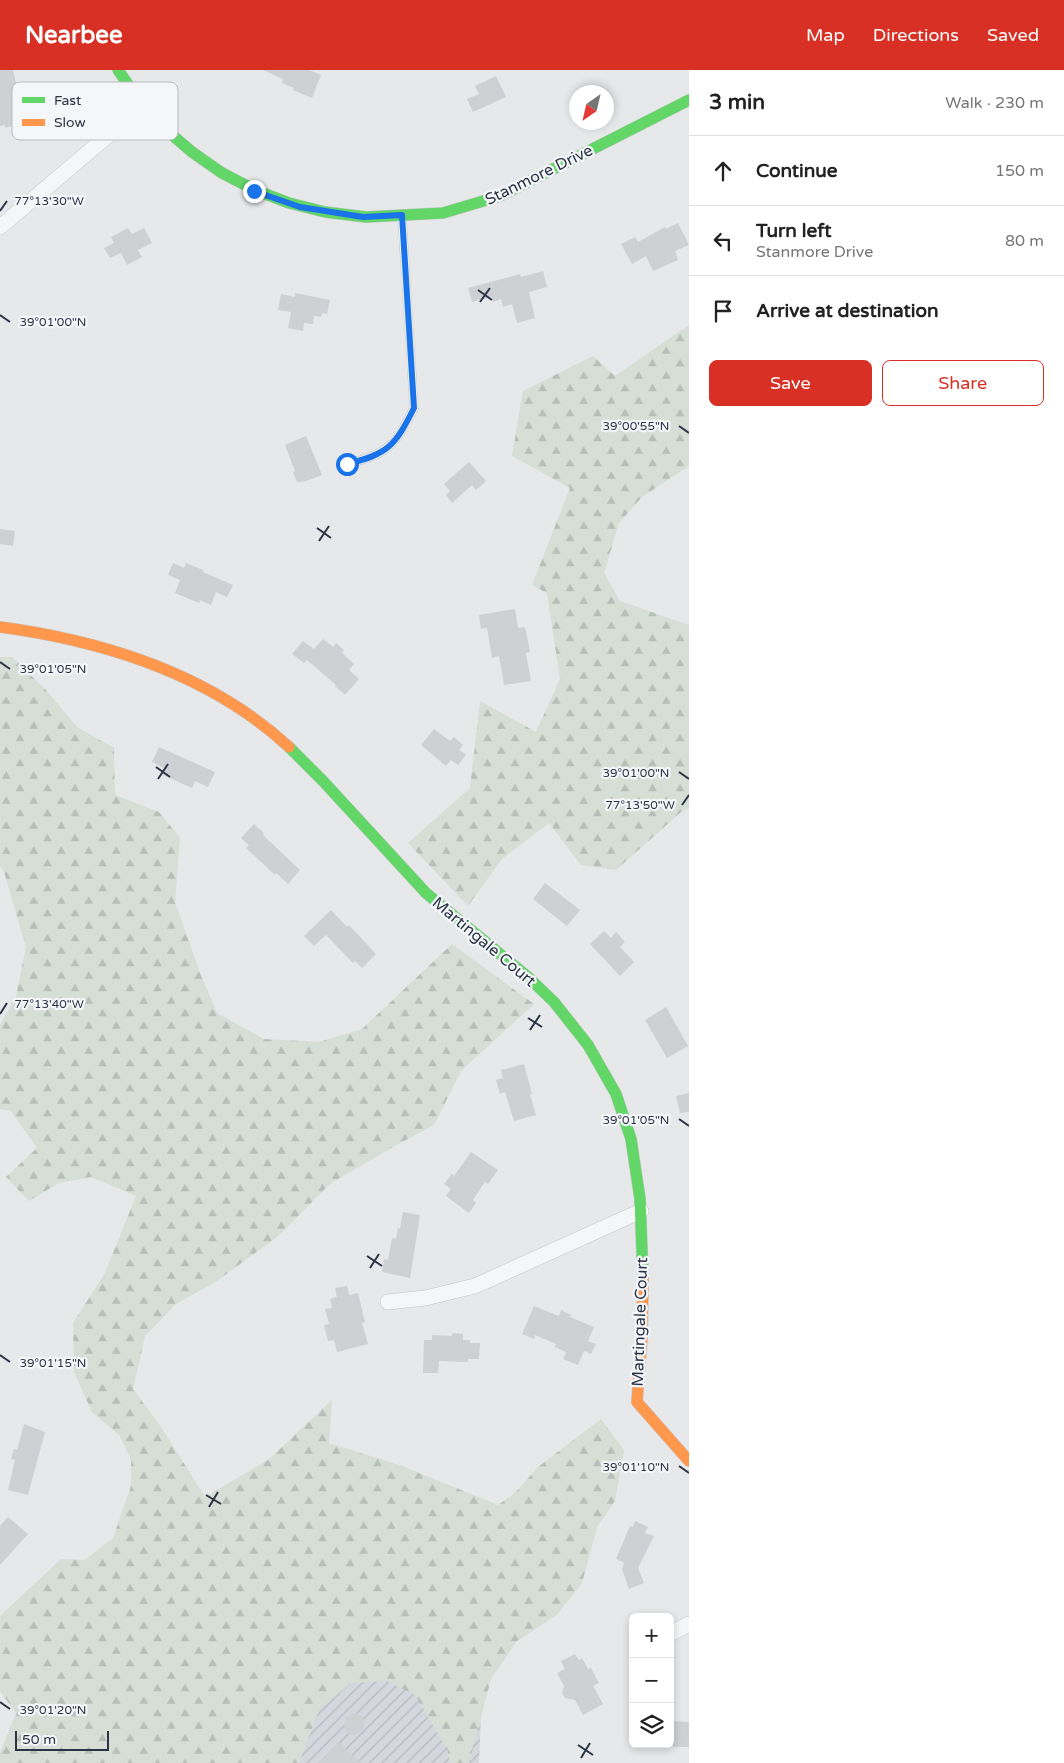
<!DOCTYPE html>
<meta charset="utf-8">
<style>
body{margin:0;font-family:"Varela Round",sans-serif;background:#f2f2f2;color:#222}
.controls{position:absolute;right:15px;bottom:15px;display:grid;overflow:hidden;border-radius:8px;box-shadow:0 2px 8px #0003}
.controls button{width:45px;height:45px;display:grid;place-items:center;padding:0;border:0;border-bottom:1px solid #e0e0e0;background:#fff;color:#222;font:25px sans-serif}
.compass{position:absolute;left:569px;top:15px;width:45px;height:45px;border-radius:50%;background:#fff;box-shadow:0 2px 8px #0003;rotate:214deg}
.scale{position:absolute;left:15px;bottom:12px;width:94px;box-sizing:border-box;padding-left:5px;border:2px solid #2b3445;border-top:0;font-size:14px;line-height:18px;white-space:nowrap;color:#2b3445;-webkit-text-stroke:4px #f4f6f9;paint-order:stroke}
.stop{position:absolute;width:15px;height:15px;margin:-11px;border:4px solid #1a73e8;border-radius:50%;background:#fff}
.stop.end{background:#1a73e8;border-color:#fff;box-shadow:0 1px 5px #0008}
.list{margin:0;padding:0;list-style:none}
h2{display:flex;justify-content:space-between;align-items:center;height:65px;margin:0;padding:0 20px;font-size:21px}
h2 small{font-size:16px;font-weight:400;color:#767676}
.list li{display:grid;grid-template-columns:32px 1fr auto;gap:15px;align-items:center;box-sizing:border-box;height:70px;padding:0 20px;border-top:1px solid #e0e0e0}
.list b{display:block;font-size:19px;white-space:nowrap}
.list p{margin:0;font-size:16px;white-space:nowrap;color:#767676}
.list em{font-size:16px;font-style:normal;color:#767676}
.actions{display:flex;gap:10px;padding:15px 20px}
.actions a{flex:1;padding:11px 0;border:1px solid #d93025;border-radius:8px;text-align:center;font-size:18px;color:#d93025}
.actions .main{background:#d93025;color:#fff}
.icon{flex:none;width:28px;height:28px;fill:none;stroke:currentColor;stroke-width:2;stroke-linecap:round;stroke-linejoin:round}
.map{position:relative;flex:none;width:689px;height:1693px;overflow:hidden}
header{display:flex;align-items:center;gap:30px;box-sizing:border-box;height:70px;padding:0 25px;background:#d93025;color:#fff}
header strong{font-size:24px}
nav{display:flex;gap:28px;margin-inline-start:auto;font-size:18px}
main{display:flex}
aside{flex:1;background:#fff}
.map>svg:first-child{display:block}
.industrial{fill:url(#industrial-furrows)}
.forest{fill:url(#forest-firs)}
.building{fill:#ced0d3}
.lines{fill:none;stroke-linecap:round;stroke-linejoin:round}
.lane-casing{stroke:#c4c6c8;stroke-width:9}
.street-casing{stroke:#c4c6c8;stroke-width:16}
.fast-casing{stroke:#c4c6c8;stroke-width:12}
.slow-casing{stroke:#c4c6c8;stroke-width:12}
.lane{stroke:#f5f6f7;stroke-width:8}
.street{stroke:#f5f6f7;stroke-width:15}
.fast{stroke:#63d668;stroke-width:11}
.slow{stroke:#ff974d;stroke-width:11}
.route{stroke:#1a73e8;stroke-width:6}
.ticks{fill:none;stroke:#2b3445;stroke-width:2}
.labels{text-anchor:middle;dominant-baseline:central;stroke-width:4.5;stroke-linejoin:round;paint-order:stroke}
.street-label{font-size:16px;fill:#2b3445;stroke:#f4f6f9}
.key{fill:#f4f6f9;stroke:#b8bcc3;stroke-width:1}
.key-label{font-size:14px;fill:#2b3445}
.ticks-label{font-size:12px;text-anchor:middle;fill:#2b3445;stroke:#f4f6f9;stroke-width:4.5;stroke-linejoin:round;paint-order:stroke}
</style>
<header>
<strong>Nearbee</strong>
<nav><a>Map</a><a>Directions</a><a>Saved</a></nav>
</header>
<main>
<div class="map">
<svg width="689" height="1693" viewBox="0 0 689 1693">
<defs>
<pattern id="industrial-furrows" width="10" height="10" patternUnits="userSpaceOnUse" patternTransform="scale(1.25)"><rect width="10" height="10" fill="#d4d7dd"/><path d="M-1 1l2-2M0 10L10 0M9 11l2-2" fill="none" stroke="#b6b9bf"/></pattern>
<pattern id="forest-firs" width="22" height="20" patternUnits="userSpaceOnUse" patternTransform="scale(1.25)"><rect width="22" height="20" fill="#d6ded6"/><path d="M5 1l3.5 6h-7zM16 11l3.5 6h-7z" fill="#b8bfb9"/></pattern>
</defs>
<rect width="100%" height="100%" fill="#e6e8ea"/>
<!-- industrial -->
<path class="industrial" d="M337,1528L484,1576L479,1693H276Z"/>
<!-- forest -->
<path class="forest" d="M689,255V396L642,427L619,453L604,503L620,531L689,555V738L681,742L616,800L581,795L549,753L502,789L468,836L408,773L470,718L480,631L536,662L560,609L547,523L532,515L570,418L512,386L523,321L593,286L615,306Z
M0,587H12L46,620L77,657L114,678L115,725L159,742L180,768L175,832L200,903L217,943L264,969L319,972L362,959L452,874L534,934L461,1001L434,1055L391,1078L330,1114L277,1167L217,1211L176,1234L145,1266L133,1319L161,1357L205,1427L268,1390L332,1330L329,1373L402,1396L498,1435L515,1423L538,1397L601,1349L624,1380L615,1431L597,1457L582,1513L557,1545L517,1571L491,1609L469,1693H450L447,1679L415,1625L387,1611L351,1613L319,1640L299,1693H0V1683L16,1643L0,1621V1546L61,1489L85,1490L113,1468L131,1416V1390L120,1366L92,1342L74,1302L73,1253L105,1203L136,1126L91,1107L59,1113L29,1131L6,1107L37,1078L11,1041L0,1039V955L16,926L26,877L4,802L0,796Z"/>
<!-- building -->
<path class="building" d="M0,0H13L20,30L16,31L22,54L5,58V55L0,56Z
M263,0H309L321,5L312,28L293,20L294,18L282,13L283,9Z
M496,6L506,27L473,42L467,29L479,24L475,16Z
M678,153L689,175L675,181L678,190L653,201L646,186L632,194L621,174L635,167L638,172L665,157L666,159Z
M128,158L132,164L144,158L152,173L138,180L142,187L127,195L121,183L110,188L104,178L114,173L111,167Z
M543,201L547,217L529,222L535,248L517,253L512,234L503,237L501,229L493,232L492,227L472,232L468,218L520,204L521,207Z
M295,223L330,230L327,244L322,243L321,247L314,246L313,254L304,253L303,261L288,258L291,242L278,240L281,224L295,227Z
M306,366L322,405L306,411L297,412L293,402L295,401L285,375Z
M469,392L486,411L476,420L472,415L452,433L446,425L450,421L444,414Z
M0,459L15,461L13,476L0,474Z
M173,493L184,498L186,493L203,500V502L233,515L227,527L216,522L211,535L200,530L199,533L175,523L180,510L168,505Z
M515,539L518,558L525,557L530,582L526,583L531,611L504,615L499,586L492,588L487,558L481,559L479,545Z
M323,569L333,577L336,573L344,580L342,583L354,594L349,600L359,609L345,625L335,616L336,615L307,590L304,593L292,584L303,571L314,579Z
M434,659L450,671L454,667L463,675L459,680L466,685L458,695L451,690L446,696L421,675Z
M159,677L215,702L208,717L195,711L192,718L161,704L164,698L152,692Z
M254,754L264,763L263,765L300,800L288,814L276,803L275,805L246,778L249,775L241,768Z
M545,813L580,840L567,856L533,829Z
M331,840L347,857L349,855L376,884L362,898L355,891L353,893L326,865L314,876L304,866Z
M604,861L611,868L616,862L625,872L620,877L634,892L620,906L590,874Z
M666,937L688,976L667,988L645,950Z
M524,994L532,1024H530L536,1045L514,1051L505,1022L500,1024L496,1010L503,1008L501,1000Z
M689,1023V1042L680,1043L676,1026Z
M471,1082L498,1100L488,1114L485,1112L473,1130L476,1133L469,1143L446,1126L451,1119L444,1114L452,1104L454,1106Z
M403,1142L420,1145L410,1208L382,1202L384,1189L388,1190L392,1168L396,1169L398,1158L400,1159Z
M347,1216L349,1225L358,1223L365,1252L362,1253L368,1274L337,1282L334,1270L328,1271L324,1255L329,1254L325,1239L332,1238L330,1229L337,1227L335,1218Z
M534,1236L559,1246L561,1240L571,1245L570,1247L594,1257L588,1271L596,1274L591,1284L584,1281L578,1295L563,1289L566,1282L555,1277L556,1274L535,1265L534,1269L522,1264Z
M452,1263L463,1264V1270H470V1273H480L479,1289H468V1292L439,1291L438,1303H423L424,1270H432V1265L452,1266Z
M24,1354L45,1362L28,1425L8,1420L15,1390L11,1389L14,1379L17,1380Z
M8,1447L28,1464L0,1495V1456Z
M635,1451L648,1457L645,1463L654,1466L638,1498L644,1513L629,1519L622,1499L624,1493L616,1489L630,1456L633,1457Z
M575,1584L579,1590L582,1588L588,1599L591,1598L599,1613L593,1616L603,1634L583,1645L575,1630L565,1628L562,1623L564,1616L557,1603L565,1599L561,1591Z
M357,1643L363,1648L365,1651L363,1660L356,1665L347,1664L344,1655L346,1648L352,1644Z
M670,1651L689,1652V1677H673V1673L670,1672Z
M339,1672L361,1693H319Z"/>
<g class="lines">
<defs>
<path id="lane" d="M347,394C388,384 395,376 414,338L402,147"/>
<path id="street" d="M0,157L144,35
M388,1232L425,1228L475,1216L641,1141
M670,1564L689,1554"/>
<path id="fast" d="M118,0L139,30L164,58L192,82L222,103L255,120L289,133L325,142L366,147L443,143L500,126L689,30
M289,677L323,711L426,823L528,907L554,932L588,975L616,1024L631,1069L640,1129L643,1208"/>
<path id="slow" d="M0,557C104,571 210,604 289,677
M643,1208L642,1267L637,1332L689,1391"/>
</defs>
<!-- lane casing -->
<use href="#lane" class="lane-casing"/>
<!-- street casing -->
<use href="#street" class="street-casing"/>
<!-- fast casing -->
<use href="#fast" class="fast-casing"/>
<!-- slow casing -->
<use href="#slow" class="slow-casing"/>
<!-- lane -->
<use href="#lane" class="lane"/>
<!-- street -->
<use href="#street" class="street"/>
<!-- fast -->
<use href="#fast" class="fast"/>
<!-- slow -->
<use href="#slow" class="slow"/>
</g>
<g class="lines">
<!-- route -->
<path class="route" d="M254,121L300,137L363,147L402,145L414,338C395,376 388,384 347,394"/>
</g>
<!-- ticks -->
<path class="ticks" d="M0,141L7,131M478,220L492,230M480,232L490,218M0,245L10,252M679,356L689,363M317,458L331,468M319,471L329,456M0,592L10,599M156,697L170,707M679,702L689,709M158,709L168,694M682,735L689,725M0,944L7,933M528,948L542,957M530,960L540,945M679,1049L689,1056M367,1186L382,1196M370,1198L379,1184M0,1285L10,1292M679,1396L689,1403M206,1425L221,1434M209,1437L218,1422M0,1632L10,1639M578,1675L593,1685M581,1688L590,1673"/>
<g class="labels">
<!-- street labels -->
<g class="street-label">
<text transform="translate(539 105) rotate(-26)">Stanmore Drive</text>
<text transform="translate(484 872) rotate(40)">Martingale Court</text>
<text transform="translate(640 1252) rotate(-88)">Martingale Court</text>
</g>
</g>
<!-- legend -->
<rect x="12" y="12" width="166" height="58" rx="8" class="key"/>
<rect x="22" y="27" width="23" height="6" fill="#63d668"/>
<rect x="22" y="49" width="23" height="7" fill="#ff974d"/>
<g class="key-label">
<text x="54" y="35">Fast</text>
<text x="54" y="57">Slow</text>
</g>
<g class="ticks-label">
<text x="49" y="135">77°13'30"W</text>
<text x="53" y="256">39°01'00"N</text>
<text x="636" y="360">39°00'55"N</text>
<text x="53" y="603">39°01'05"N</text>
<text x="636" y="707">39°01'00"N</text>
<text x="640" y="739">77°13'50"W</text>
<text x="49" y="938">77°13'40"W</text>
<text x="636" y="1054">39°01'05"N</text>
<text x="53" y="1297">39°01'15"N</text>
<text x="636" y="1401">39°01'10"N</text>
<text x="53" y="1644">39°01'20"N</text>
</g>
</svg>
<div class="controls">
<button>+</button>
<button>−</button>
<button><svg class="icon" aria-label="layers" viewBox="0 0 24 24"><path d="M12 4l9 5-9 5-9-5zM3 14l9 5 9-5"/></svg></button>
</div>
<svg class="compass" viewBox="-18 -18 36 36"><path d="M0-13l5 13h-10z" fill="#e53935"/><path d="M0 13l5-13h-10z" fill="#767676"/></svg>
<div class="scale">50 m</div>
<div class="stop" style="left:347px;top:394px"></div>
<div class="stop end" style="left:254px;top:121px"></div>
</div>
<aside>
<h2>3 min<small>Walk · 230 m</small></h2>
<ul class="list">
<li><svg class="icon" aria-label="ahead" viewBox="0 0 24 24"><path d="M12 20V5M6 11l6-6 6 6"/></svg><div><b>Continue</b></div><em>150 m</em></li>
<li><svg class="icon" aria-label="left" viewBox="0 0 24 24"><path d="M17 20v-9H6M10 6l-5 5 5 5"/></svg><div><b>Turn left</b><p>Stanmore Drive</p></div><em>80 m</em></li>
<li><svg class="icon" aria-label="arrive" viewBox="0 0 24 24"><path d="M6 21V4h12l-3 4 3 4H6"/></svg><div><b>Arrive at destination</b></div></li>
</ul>
<div class="actions"><a class="main">Save</a><a>Share</a></div>
</aside>
</main>
